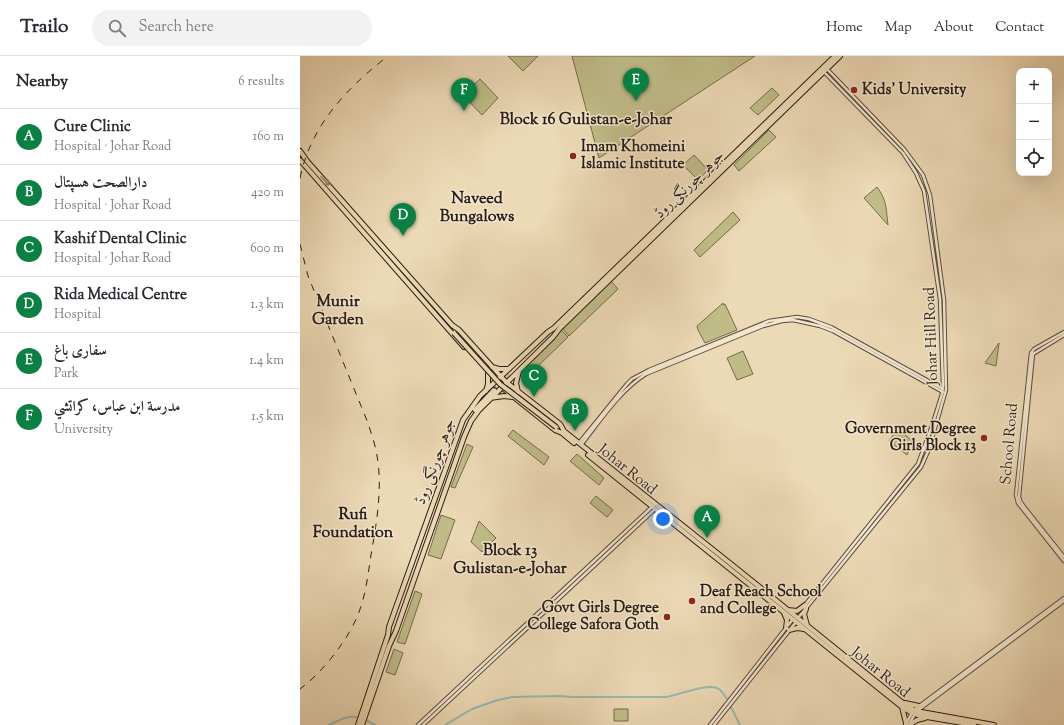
<!DOCTYPE html>
<meta charset="utf-8">
<style>
body{margin:0;font-family:"Sorts Mill Goudy",Amiri,serif;background:#f2f2f3;color:#2b2b33}
.controls{position:absolute;right:12px;top:12px;display:grid;overflow:hidden;border-radius:8px;box-shadow:0 4px 16px #0002}
.controls button{width:36px;height:36px;display:grid;place-items:center;padding:0;border:0;border-bottom:1px solid #e1e1e2;background:#fff;color:#2b2b33;font:20px sans-serif}
.you{position:absolute;left:363px;top:463px;width:14px;height:14px;margin:-10px;border:3px solid #fff;border-radius:50%;background:#1a73e8;box-shadow:0 0 0 6px #1a73e833}
.badge{display:grid;place-items:center;width:26px;height:26px;border-radius:50%;background:#0b8043;color:#fff;font-size:13px;font-weight:700}
.pin{position:absolute;translate:-50% -33px;filter:drop-shadow(0 1px 2px #0008)}
.pin::after{content:'';position:absolute;top:21px;width:14px;height:12px;background:inherit;clip-path:polygon(0 0,100% 0,50% 100%)}
.list{margin:0;padding:0;list-style:none}
h2{display:flex;justify-content:space-between;align-items:center;height:52px;margin:0;padding:0 16px;font-size:17px}
h2 small{font-size:13px;font-weight:400;color:#7c7c81}
.list li{display:grid;grid-template-columns:26px 1fr auto;gap:12px;align-items:center;box-sizing:border-box;height:56px;padding:0 16px;border-top:1px solid #e1e1e2}
.list b{display:block;font-size:15px;white-space:nowrap}
.list p{margin:0;font-size:13px;white-space:nowrap;color:#7c7c81}
.list em{font-size:13px;font-style:normal;color:#7c7c81}
.icon{flex:none;width:22px;height:22px;fill:none;stroke:currentColor;stroke-width:2;stroke-linecap:round;stroke-linejoin:round}
.map{position:relative;flex:none;width:764px;height:669px;overflow:hidden}
header{display:flex;align-items:center;gap:24px;box-sizing:border-box;height:56px;padding:0 20px;background:#fff;border-bottom:1px solid #e1e1e2}
header strong{font-size:19px}
nav{display:flex;gap:22px;margin-inline-start:auto;font-size:14px}
.search{width:280px;height:36px;background:#f2f2f3;display:flex;align-items:center;gap:10px;box-sizing:border-box;padding:0 14px;border-radius:22px;color:#7c7c81;font-size:15px}
main{display:flex}
aside{flex:1;background:#fff}
.map>svg:first-child{display:block}
.green{fill:#c0bc88;stroke:#746c4e}
.lines{fill:none;stroke-linecap:round;stroke-linejoin:round}
.canal{stroke:#9ab9b4;stroke-width:2}
.major-tunnel{stroke:#c5b395;stroke-width:4;stroke-dasharray:4 2;stroke-linecap:butt}
.minor-casing{stroke:#594c3c;stroke-width:4.5}
.major-casing{stroke:#281d14;stroke-width:6}
.minor{stroke:#f3e6cf;stroke-width:2.5}
.major{stroke:#ecd9b5;stroke-width:4}
.rail{stroke:#281d14;stroke-width:1;stroke-dasharray:7 7;stroke-linecap:butt}
.major-bridge-casing{stroke:#281d14;stroke-width:6;stroke-linecap:butt}
.major-bridge{stroke:#ecd9b5;stroke-width:4}
.oneway{stroke:#94846d}
.poi-dot{fill:#8f2418;stroke:#f3e6cf;stroke-width:1.5}
.labels{text-anchor:middle;dominant-baseline:central;stroke-width:3;stroke-linejoin:round;paint-order:stroke}
.poi-label{font-size:15px;font-weight:bold;fill:#281d14;stroke:#f3e6cf;text-anchor:start}
.street-label{font-size:15px;fill:#281d14;stroke:#f3e6cf}
.neighbourhood-label{font-size:16px;font-weight:bold;fill:#281d14;stroke:#f3e6cf}
</style>
<header>
<strong>Trailo</strong>
<div class="search"><svg class="icon" aria-label="search" viewBox="0 0 24 24"><circle cx="10" cy="10" r="6"/><path d="M15 15l6 6"/></svg>Search here</div>
<nav><a>Home</a><a>Map</a><a>About</a><a>Contact</a></nav>
</header>
<main>
<aside>
<h2>Nearby<small>6 results</small></h2>
<ul class="list">
<li><span class="badge">A</span><div><b>Cure Clinic</b><p>Hospital · Johar Road</p></div><em>160 m</em></li>
<li><span class="badge">B</span><div><b>دارالصحت ہسپتال</b><p>Hospital · Johar Road</p></div><em>420 m</em></li>
<li><span class="badge">C</span><div><b>Kashif Dental Clinic</b><p>Hospital · Johar Road</p></div><em>600 m</em></li>
<li><span class="badge">D</span><div><b>Rida Medical Centre</b><p>Hospital</p></div><em>1.3 km</em></li>
<li><span class="badge">E</span><div><b>سفاری باغ</b><p>Park</p></div><em>1.4 km</em></li>
<li><span class="badge">F</span><div><b>مدرسة ابن عباس، كراتشي</b><p>University</p></div><em>1.5 km</em></li>
</ul>
</aside>
<div class="map">
<svg width="764" height="669" viewBox="0 0 764 669">
<rect width="100%" height="100%" fill="#ecd9b5"/>
<filter id="stains"><feTurbulence type="fractalNoise" baseFrequency=".005" numOctaves="4"/><feColorMatrix values="0 0 0 0 .2 0 0 0 0 .09 0 0 0 0 .02 0 0 0 .5 -.17"/></filter>
<radialGradient id="worn" r=".72"><stop offset=".6" stop-color="#630" stop-opacity="0"/><stop offset="1" stop-color="#630" stop-opacity=".3"/></radialGradient>
<!-- green -->
<path class="green" d="M208,0H238L223,15Z
M272,0H455L299,102Z
M180,23L198,42L182,59L163,39Z
M472,32L479,39L458,59L450,52Z
M469,74L476,81L439,115L434,109Z
M394,99L408,114L398,124L383,109Z
M577,131C587,144 586,153 588,169L564,142Z
M433,156L440,164L400,201L394,194Z
M311,225L318,233L269,280L262,272Z
M423,247V249L425,248L437,274L405,287L398,274L397,270Z
M261,274L268,281L234,314L227,307Z
M699,287L696,310L685,307Z
M443,295L453,318L437,324L427,302Z
M598,372L612,385L607,399L589,385Z
M213,374L249,401L244,409L208,380Z
M167,388L173,391L155,432L151,431Z
M277,398L304,422L299,429L270,405Z
M296,440L313,454L307,461L290,447Z
M141,459L155,464L141,503L128,499Z
M179,465L196,482L182,496L171,486Z
M115,535L122,538L105,588L97,586Z
M94,593L103,597L95,619L86,616Z
M314,653H328V665H314Z"/>
<g class="lines">
<!-- canal -->
<path class="canal" d="M431,651L440,669
M64,663L75,669
M29,669C38,665 49,658 59,662
M145,669L172,653L198,644L212,641L259,640L273,641H366C379,639 408,626 419,633C422,635 425,640 427,643"/>
<!-- major-tunnel -->
<path class="major-tunnel" d="M194,334L212,318"/>
<defs>
<path id="minor" d="M764,276L734,293L731,297L716,439L718,447L764,505
M764,279L733,298L719,440L720,445L725,452L764,501
M279,387L327,328L332,323L349,314L469,265L497,261L509,263L531,271L643,333
M281,389C300,365 320,334 346,318L463,270L482,265L493,264L520,270L533,275L643,336
M505,549L618,408L632,370L642,338L643,329L640,243L624,135L616,117L603,97L524,16
M498,562L621,411L629,393L646,334L644,244L630,139L623,119L604,93L527,13
M614,654L764,542
M617,655L764,545
M609,668L615,658
M118,669L353,450
M123,669L355,453
M410,669L493,563
M414,669L496,566
M605,669L612,657"/>
<path id="major" d="M0,95L7,105L152,269L159,274L206,326L260,368L264,375L279,387L431,508L603,647L614,654
M0,104L164,291
M192,311L199,313H209
M205,334L255,374L262,377L274,387
M186,335L188,328V318
M218,336L216,327L219,315
M190,342L204,340L213,341
M175,354L194,334
M288,399L602,651L612,657
M506,553L504,558L507,569
M488,554L497,555L505,549
M484,557L487,564L486,572
M489,574L497,572L504,573
M605,647L619,650
M602,651L606,667
M616,655L694,669
M615,658L621,660L674,669
M58,669L88,579L89,571L163,364L180,340L248,276L254,272L535,0
M62,669L89,590L96,575L164,381L171,365L179,354L253,281L260,272L540,0
M609,669L617,664L625,662"/>
</defs>
<!-- minor casing -->
<use href="#minor" class="minor-casing"/>
<!-- major casing -->
<use href="#major" class="major-casing"/>
<!-- minor -->
<use href="#minor" class="minor"/>
<!-- major -->
<use href="#major" class="major"/>
<!-- rail -->
<path class="rail" d="M0,122C11,69 47,32 88,0
M0,188L8,220L68,367C70,374 73,382 75,390C84,426 77,464 71,499C68,518 66,538 59,556C49,583 23,616 0,633"/>
<defs>
<path id="major-bridge" d="M154,277L200,328L256,371"/>
</defs>
<!-- major-bridge casing -->
<use href="#major-bridge" class="major-bridge-casing"/>
<!-- major-bridge -->
<use href="#major-bridge" class="major-bridge"/>
</g>
<!-- one-way arrows -->
<defs><path id="oneway-shaft" d="M-6 0H5M1.5-3L5.5 0L1.5 3" fill="none" stroke-width="1.6" stroke-linecap="round" stroke-linejoin="round"/></defs>
<use class="oneway" href="#oneway-shaft" transform="translate(25 125) rotate(48)"/>
<!-- markers -->
<g class="poi-dot">
<circle cx="554" cy="34" r="4"/>
<circle cx="273" cy="100" r="4"/>
<circle cx="684" cy="382" r="4"/>
<circle cx="392" cy="545" r="4"/>
<circle cx="367" cy="561" r="4"/>
</g>
<g class="labels">
<!-- poi labels -->
<g class="poi-label">
<text x="562" y="34">Kids' University</text>
<text x="281" y="91">Imam Khomeini<tspan x="281" dy="17">Islamic Institute</tspan></text>
<text x="676" y="373" text-anchor="end">Government Degree<tspan x="676" dy="17">Girls Block 13</tspan></text>
<text x="400" y="536">Deaf Reach School<tspan x="400" dy="17">and College</tspan></text>
<text x="359" y="552" text-anchor="end">Govt Girls Degree<tspan x="359" dy="17">College Safora Goth</tspan></text>
</g>
<!-- street labels -->
<g class="street-label">
<text transform="translate(390 129) rotate(-44)">جوہر چورنگی روڈ</text>
<text transform="translate(632 280) rotate(-92)">Johar Hill Road</text>
<text transform="translate(710 388) rotate(-85)">School Road</text>
<text transform="translate(136 406) rotate(-70)">جوہر چورنگی روڈ</text>
<text transform="translate(327 414) rotate(39)">Johar Road</text>
<text transform="translate(580 617) rotate(39)">Johar Road</text>
</g>
<!-- neighbourhood labels -->
<g class="neighbourhood-label">
<text x="286" y="64">Block 16 Gulistan-e-Johar</text>
<text x="177" y="143">Naveed<tspan x="177" dy="18">Bungalows</tspan></text>
<text x="38" y="246">Munir<tspan x="38" dy="18">Garden</tspan></text>
<text x="53" y="459">Rufi<tspan x="53" dy="18">Foundation</tspan></text>
<text x="210" y="495">Block 13<tspan x="210" dy="18">Gulistan-e-Johar</tspan></text>
</g>
</g>
<rect width="100%" height="100%" filter="url(#stains)"/>
<rect width="100%" height="100%" fill="url(#worn)"/>
</svg>
<div class="controls">
<button>+</button>
<button>−</button>
<button><svg class="icon" aria-label="locate" viewBox="0 0 24 24"><circle cx="12" cy="12" r="6"/><path d="M12 2v4M12 18v4M2 12h4M18 12h4"/></svg></button>
</div>
<div class="you"></div>
<div class="pin badge" style="left:407px;top:482px">A</div>
<div class="pin badge" style="left:275px;top:375px">B</div>
<div class="pin badge" style="left:234px;top:341px">C</div>
<div class="pin badge" style="left:103px;top:180px">D</div>
<div class="pin badge" style="left:336px;top:45px">E</div>
<div class="pin badge" style="left:164px;top:55px">F</div>
</div>
</main>
